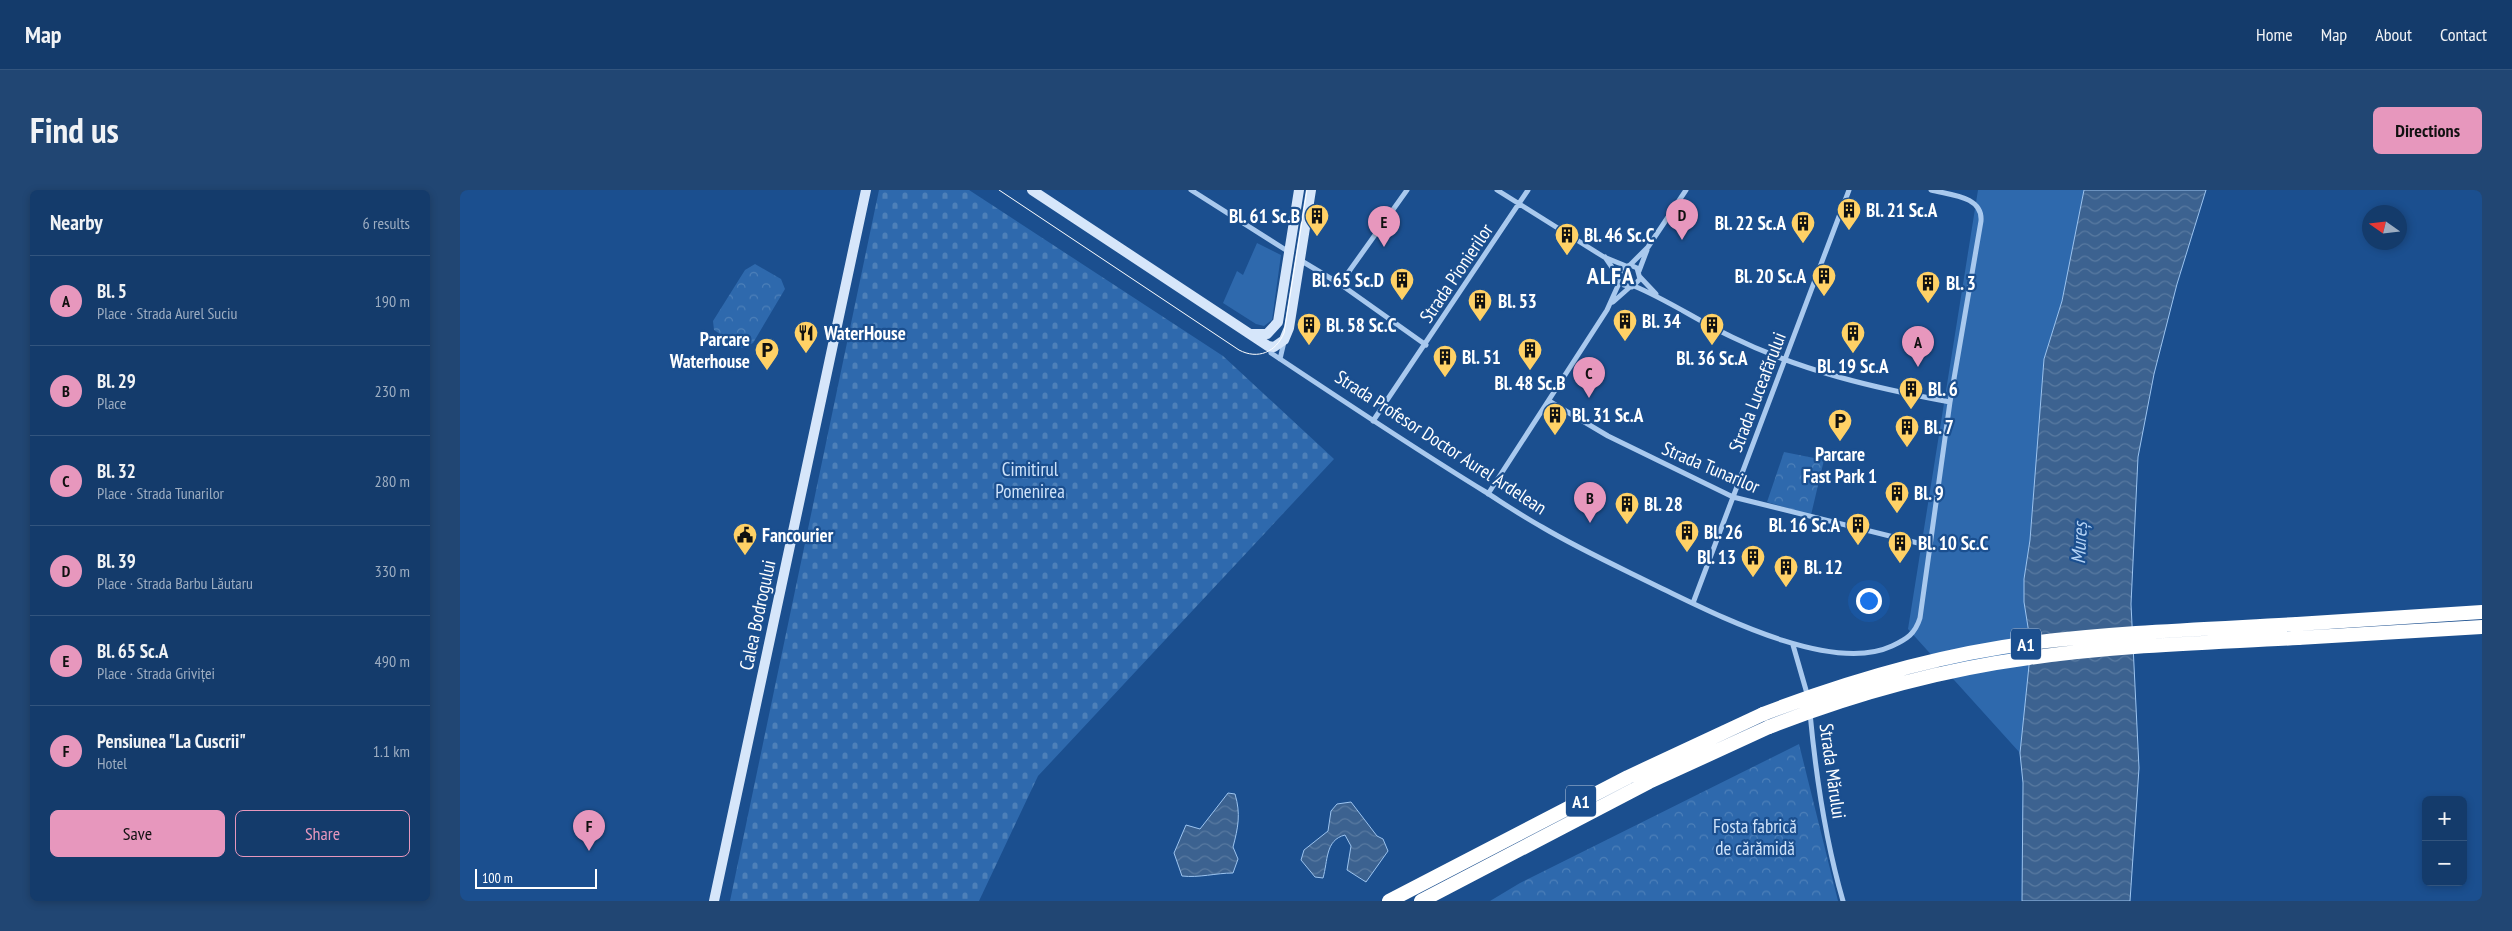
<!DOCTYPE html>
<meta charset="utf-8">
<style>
body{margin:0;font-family:"PT Sans Narrow",sans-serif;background:#214673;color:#f1f3f6}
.controls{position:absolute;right:15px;bottom:15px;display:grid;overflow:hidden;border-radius:8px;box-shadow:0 2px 8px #0003}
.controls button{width:45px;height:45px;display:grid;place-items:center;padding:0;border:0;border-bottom:1px solid #33557e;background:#143b6b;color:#f1f3f6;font:25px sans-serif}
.compass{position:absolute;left:1902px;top:15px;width:45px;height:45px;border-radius:50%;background:#143b6b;box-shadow:0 2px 8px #0003;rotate:284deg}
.scale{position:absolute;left:15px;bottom:12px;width:122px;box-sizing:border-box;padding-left:5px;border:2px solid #fff;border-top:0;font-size:14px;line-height:18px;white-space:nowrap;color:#fff;-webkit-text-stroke:4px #1b4f8f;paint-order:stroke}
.you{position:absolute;left:1408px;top:410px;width:18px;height:18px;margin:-12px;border:4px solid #fff;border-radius:50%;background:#1a73e8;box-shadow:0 0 0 8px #1a73e833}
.badge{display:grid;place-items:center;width:32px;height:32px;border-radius:50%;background:#e797bd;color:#111;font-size:16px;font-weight:700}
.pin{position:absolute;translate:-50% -41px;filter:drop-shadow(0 1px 2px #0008)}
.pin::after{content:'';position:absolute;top:26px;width:18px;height:15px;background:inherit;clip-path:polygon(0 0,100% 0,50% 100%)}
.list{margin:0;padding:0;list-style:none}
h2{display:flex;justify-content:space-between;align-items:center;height:65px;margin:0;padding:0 20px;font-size:21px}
h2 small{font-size:16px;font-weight:400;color:#9dadc1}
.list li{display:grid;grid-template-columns:32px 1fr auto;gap:15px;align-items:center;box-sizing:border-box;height:90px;padding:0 20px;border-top:1px solid #33557e}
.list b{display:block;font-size:19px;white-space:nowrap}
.list p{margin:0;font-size:16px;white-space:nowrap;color:#9dadc1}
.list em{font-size:16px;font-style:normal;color:#9dadc1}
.actions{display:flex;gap:10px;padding:15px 20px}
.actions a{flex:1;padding:11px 0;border:1px solid #e797bd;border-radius:8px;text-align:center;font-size:18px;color:#e797bd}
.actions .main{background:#e797bd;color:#111}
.map{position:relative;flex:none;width:2022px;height:711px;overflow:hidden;border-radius:8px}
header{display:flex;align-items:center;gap:30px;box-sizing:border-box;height:70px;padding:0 25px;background:#143b6b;border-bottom:1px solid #33557e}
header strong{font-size:24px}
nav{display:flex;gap:28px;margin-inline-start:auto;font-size:18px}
.intro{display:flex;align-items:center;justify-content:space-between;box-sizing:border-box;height:120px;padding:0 30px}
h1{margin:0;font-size:35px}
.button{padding:12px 22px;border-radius:8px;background:#e797bd;color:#111;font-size:18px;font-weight:700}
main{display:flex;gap:30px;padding:0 30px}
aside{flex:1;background:#143b6b;border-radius:8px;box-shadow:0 2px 8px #0003}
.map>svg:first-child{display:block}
.grass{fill:#2e69ad}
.forest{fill:url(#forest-crowns)}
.cemetery{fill:url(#cemetery-stones)}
.water{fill:url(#water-waves);stroke:#9cc4f0}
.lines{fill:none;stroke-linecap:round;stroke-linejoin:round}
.street{stroke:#a9c9ee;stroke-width:5}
.secondary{stroke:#d6e6fa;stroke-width:10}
.highway{stroke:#fff;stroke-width:14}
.tram{stroke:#fff;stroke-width:1}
.highway-bridge{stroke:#fff;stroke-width:14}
.labels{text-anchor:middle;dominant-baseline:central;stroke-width:4.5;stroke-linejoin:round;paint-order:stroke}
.shield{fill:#1b4f8f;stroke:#bbcadd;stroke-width:1}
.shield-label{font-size:18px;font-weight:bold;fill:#fff}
.poi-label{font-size:19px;font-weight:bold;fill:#fff;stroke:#1b4f8f;text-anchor:start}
.street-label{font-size:19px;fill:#fff;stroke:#1b4f8f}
.park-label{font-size:19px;fill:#cfe3fa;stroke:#1b4f8f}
.water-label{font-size:20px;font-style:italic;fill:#b5d3f5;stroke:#1b4f8f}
.district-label{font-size:24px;font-weight:bold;letter-spacing:1px;fill:#fff;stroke:#1b4f8f}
</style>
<header>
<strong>Map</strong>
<nav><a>Home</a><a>Map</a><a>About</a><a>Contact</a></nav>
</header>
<div class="intro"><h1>Find us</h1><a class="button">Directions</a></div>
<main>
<aside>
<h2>Nearby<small>6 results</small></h2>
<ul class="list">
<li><span class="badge">A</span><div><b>Bl. 5</b><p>Place · Strada Aurel Suciu</p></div><em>190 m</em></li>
<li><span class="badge">B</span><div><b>Bl. 29</b><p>Place</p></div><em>230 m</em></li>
<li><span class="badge">C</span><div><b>Bl. 32</b><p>Place · Strada Tunarilor</p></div><em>280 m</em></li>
<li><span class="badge">D</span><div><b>Bl. 39</b><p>Place · Strada Barbu Lăutaru</p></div><em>330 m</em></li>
<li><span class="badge">E</span><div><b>Bl. 65 Sc.A</b><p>Place · Strada Griviței</p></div><em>490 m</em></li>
<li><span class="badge">F</span><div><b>Pensiunea &quot;La Cuscrii&quot;</b><p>Hotel</p></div><em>1.1 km</em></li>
</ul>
<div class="actions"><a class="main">Save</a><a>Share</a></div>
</aside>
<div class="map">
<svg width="2022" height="711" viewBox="0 0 2022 711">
<defs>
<pattern id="forest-crowns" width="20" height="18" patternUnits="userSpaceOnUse" patternTransform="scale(1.25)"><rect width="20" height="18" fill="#2e69ad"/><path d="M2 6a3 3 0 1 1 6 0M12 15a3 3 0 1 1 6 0" fill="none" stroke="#4d80b9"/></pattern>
<pattern id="cemetery-stones" width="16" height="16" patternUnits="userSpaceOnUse" patternTransform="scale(1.25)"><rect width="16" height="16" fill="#2e69ad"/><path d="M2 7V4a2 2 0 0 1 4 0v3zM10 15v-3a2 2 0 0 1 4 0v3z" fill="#4d80b9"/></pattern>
<pattern id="water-waves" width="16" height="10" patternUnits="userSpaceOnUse" patternTransform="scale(1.25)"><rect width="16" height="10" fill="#3c6290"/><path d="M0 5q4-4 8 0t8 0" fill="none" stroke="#597aa1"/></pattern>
</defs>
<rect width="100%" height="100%" fill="#1b4f8f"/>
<!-- grass -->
<path class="grass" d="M1518,0H1624L1602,111L1584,169L1570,350L1564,389L1571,456L1560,563L1448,439Z
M797,53L821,65L812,130L804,136L796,134L763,113L777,81L783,85Z"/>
<!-- forest -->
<path class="forest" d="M295,74L321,89L325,99L293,153L282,158L254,140L253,131L285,80Z
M1324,262L1364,270L1351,325L1307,312Z
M1339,554L1378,711H1030L1060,693Z"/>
<!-- cemetery -->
<path class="cemetery" d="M419,0H509L763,166L874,269L578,586L519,711H270Z"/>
<!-- water -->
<path class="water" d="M1624,0H1746L1717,94L1694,184L1678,267L1671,414L1679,578L1670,711H1562L1563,593L1560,563L1571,456L1564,412V389L1570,350L1584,169L1602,111Z
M768,603L775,604C781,624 778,638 773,657L778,669L773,683C756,683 739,688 722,686L714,663L726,635L740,639Z
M891,612L917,646L923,649L928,661L906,692L887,680L891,656L885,645C865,650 868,671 863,688L855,687L841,670L844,660L868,641L871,621L877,614Z"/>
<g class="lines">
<!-- street -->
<path class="street" d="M731,0L829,62
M1037,0L1144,67L1166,76
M1145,67L1164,95L1172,97L1180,89L1177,78L1170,75L1162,78L1159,85
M840,70L880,94L966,155
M1170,75L1188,57L1226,0
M1179,81L1187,60
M1180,87L1196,104
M880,94L947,0
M1174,96C1208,110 1238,131 1272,147C1341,181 1415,198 1490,212
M1153,112L1170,97
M810,157L811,163C882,210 952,257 1024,301C1043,313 1062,326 1082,337C1121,360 1163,379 1203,399C1259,426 1372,484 1432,456C1447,449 1455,444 1460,428L1490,212L1521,31C1523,6 1490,5 1471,0
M820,169L824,152
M1089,211L1148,246L1273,307L1470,356
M913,231L1068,0
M1028,304L1147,120L1160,91
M1233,413L1389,0
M1333,455L1348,507
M1350,523C1356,587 1365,649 1383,711"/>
<!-- secondary -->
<path class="secondary" d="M572,0L808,156L814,157L824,150L829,138L851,0
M791,144H807L818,132L839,0
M254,711L406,0"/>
<!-- highway -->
<path class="highway" d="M1837,434L2022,422
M1838,448L2022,437
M929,711L1168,587L1303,524
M961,711L1189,592L1309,537"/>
<!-- tram -->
<path class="tram" d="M539,0L779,160C798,170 816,162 824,143L847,0"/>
<!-- highway-bridge -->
<path class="highway-bridge" d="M1303,524C1389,491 1478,465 1570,453C1658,442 1748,439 1837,434
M1309,537C1393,504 1480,480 1569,468C1658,455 1749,453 1838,448"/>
</g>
<!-- icons -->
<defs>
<symbol id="building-pin" viewBox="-11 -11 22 30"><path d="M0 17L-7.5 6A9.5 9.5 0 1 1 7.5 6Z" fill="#ffd166" stroke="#1b4f8f"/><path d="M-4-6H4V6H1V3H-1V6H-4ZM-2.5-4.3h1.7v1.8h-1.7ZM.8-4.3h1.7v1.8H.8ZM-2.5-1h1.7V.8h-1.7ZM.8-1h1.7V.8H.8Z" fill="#111"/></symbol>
<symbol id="restaurant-pin" viewBox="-11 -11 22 30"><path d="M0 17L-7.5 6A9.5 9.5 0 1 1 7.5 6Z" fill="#ffd166" stroke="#1b4f8f"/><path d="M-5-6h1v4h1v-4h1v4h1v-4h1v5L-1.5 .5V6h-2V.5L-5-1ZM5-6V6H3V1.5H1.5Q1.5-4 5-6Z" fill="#111"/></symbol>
<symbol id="parking-pin" viewBox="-11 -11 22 30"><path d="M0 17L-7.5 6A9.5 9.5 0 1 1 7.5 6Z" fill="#ffd166" stroke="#1b4f8f"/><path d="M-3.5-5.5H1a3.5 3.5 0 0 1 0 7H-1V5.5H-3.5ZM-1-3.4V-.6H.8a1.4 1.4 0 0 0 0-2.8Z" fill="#111"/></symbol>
<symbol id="civic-pin" viewBox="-11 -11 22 30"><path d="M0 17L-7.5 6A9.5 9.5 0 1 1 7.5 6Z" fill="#ffd166" stroke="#1b4f8f"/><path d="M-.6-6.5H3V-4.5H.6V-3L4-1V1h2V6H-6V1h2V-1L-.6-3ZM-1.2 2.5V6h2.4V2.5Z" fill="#111"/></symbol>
</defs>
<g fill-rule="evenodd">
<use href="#building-pin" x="1375" y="6" width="28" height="38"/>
<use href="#building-pin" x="843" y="12" width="28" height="38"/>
<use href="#building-pin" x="1329" y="19" width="28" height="38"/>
<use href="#building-pin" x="1093" y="31" width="28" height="38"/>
<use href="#building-pin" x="1350" y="72" width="28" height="38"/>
<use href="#building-pin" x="928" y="76" width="28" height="38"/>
<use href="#building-pin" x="1454" y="79" width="28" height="38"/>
<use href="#building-pin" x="1006" y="97" width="28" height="38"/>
<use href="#building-pin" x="1151" y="117" width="28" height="38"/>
<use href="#building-pin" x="835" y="121" width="28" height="38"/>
<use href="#building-pin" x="1238" y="121" width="28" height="38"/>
<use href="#restaurant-pin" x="332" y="129" width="28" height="38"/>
<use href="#building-pin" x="1379" y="129" width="28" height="38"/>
<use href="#parking-pin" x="293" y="146" width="28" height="38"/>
<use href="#building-pin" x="1056" y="146" width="28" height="38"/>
<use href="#building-pin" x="971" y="153" width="28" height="38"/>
<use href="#building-pin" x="1437" y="185" width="28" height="38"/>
<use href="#building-pin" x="1081" y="211" width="28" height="38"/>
<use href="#parking-pin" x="1366" y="217" width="28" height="38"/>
<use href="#building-pin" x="1433" y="223" width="28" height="38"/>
<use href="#building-pin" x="1423" y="289" width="28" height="38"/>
<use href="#building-pin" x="1153" y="300" width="28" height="38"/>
<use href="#building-pin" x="1384" y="321" width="28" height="38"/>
<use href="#building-pin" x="1213" y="328" width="28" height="38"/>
<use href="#civic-pin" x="271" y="331" width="28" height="38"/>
<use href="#building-pin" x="1426" y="339" width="28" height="38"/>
<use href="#building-pin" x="1279" y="353" width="28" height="38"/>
<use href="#building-pin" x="1312" y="363" width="28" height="38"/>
</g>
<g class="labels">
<!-- shield labels -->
<g class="shield">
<rect x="1551" y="438.5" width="30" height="31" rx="4"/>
<rect x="1106" y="595.5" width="30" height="31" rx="4"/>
</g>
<g class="shield-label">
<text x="1566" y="454">A1</text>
<text x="1121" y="611">A1</text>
</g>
<!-- poi labels -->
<g class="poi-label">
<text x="1406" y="20">Bl. 21 Sc.A</text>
<text x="840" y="26" text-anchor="end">Bl. 61 Sc.B</text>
<text x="1326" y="33" text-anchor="end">Bl. 22 Sc.A</text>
<text x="1124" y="45">Bl. 46 Sc.C</text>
<text x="1346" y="86" text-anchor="end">Bl. 20 Sc.A</text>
<text x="924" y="90" text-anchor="end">Bl. 65 Sc.D</text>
<text x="1486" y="93">Bl. 3</text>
<text x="1038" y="111">Bl. 53</text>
<text x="1182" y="131">Bl. 34</text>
<text x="866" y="135">Bl. 58 Sc.C</text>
<text x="364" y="143">WaterHouse</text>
<text x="290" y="149" text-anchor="end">Parcare<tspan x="290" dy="22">Waterhouse</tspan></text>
<text x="1002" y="167">Bl. 51</text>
<text x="1252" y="168" text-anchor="middle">Bl. 36 Sc.A</text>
<text x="1393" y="176" text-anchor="middle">Bl. 19 Sc.A</text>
<text x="1070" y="193" text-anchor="middle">Bl. 48 Sc.B</text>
<text x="1468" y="199">Bl. 6</text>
<text x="1112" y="225">Bl. 31 Sc.A</text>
<text x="1464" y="237">Bl. 7</text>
<text x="1380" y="264" text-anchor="middle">Parcare<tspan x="1380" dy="22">Fast Park 1</tspan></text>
<text x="1454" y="303">Bl. 9</text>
<text x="1184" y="314">Bl. 28</text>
<text x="1380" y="335" text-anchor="end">Bl. 16 Sc.A</text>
<text x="1244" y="342">Bl. 26</text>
<text x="302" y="345">Fancourier</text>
<text x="1458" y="353">Bl. 10 Sc.C</text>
<text x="1276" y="367" text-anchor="end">Bl. 13</text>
<text x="1344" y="377">Bl. 12</text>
</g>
<!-- street labels -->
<g class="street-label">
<text transform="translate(996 83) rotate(-56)">Strada Pionierilor</text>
<text transform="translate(1297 202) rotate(-69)">Strada Luceafărului</text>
<text transform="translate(981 252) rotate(33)">Strada Profesor Doctor Aurel Ardelean</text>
<text transform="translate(1251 277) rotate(23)">Strada Tunarilor</text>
<text transform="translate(297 425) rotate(-78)">Calea Bodrogului</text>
<text transform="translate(1373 581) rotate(82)">Strada Mărului</text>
</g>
<!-- park labels -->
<g class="park-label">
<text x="570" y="279">Cimitirul<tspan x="570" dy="22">Pomenirea</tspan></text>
<text x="1295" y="636">Fosta fabrică<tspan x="1295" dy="22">de cărămidă</tspan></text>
</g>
<!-- water labels -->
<g class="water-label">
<text transform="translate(1619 353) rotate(-87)">Mureș</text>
</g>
<!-- district labels -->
<g class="district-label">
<text x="1151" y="85">ALFA</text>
</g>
</g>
</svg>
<div class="controls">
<button>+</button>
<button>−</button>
</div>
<svg class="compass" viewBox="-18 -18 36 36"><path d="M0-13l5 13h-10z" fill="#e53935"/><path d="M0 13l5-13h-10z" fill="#9dadc1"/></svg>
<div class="scale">100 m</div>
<div class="you"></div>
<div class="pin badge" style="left:1458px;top:177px">A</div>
<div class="pin badge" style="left:1130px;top:333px">B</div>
<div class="pin badge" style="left:1129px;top:208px">C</div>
<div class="pin badge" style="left:1222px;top:50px">D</div>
<div class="pin badge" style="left:924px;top:57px">E</div>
<div class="pin badge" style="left:129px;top:661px">F</div>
</div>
</main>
